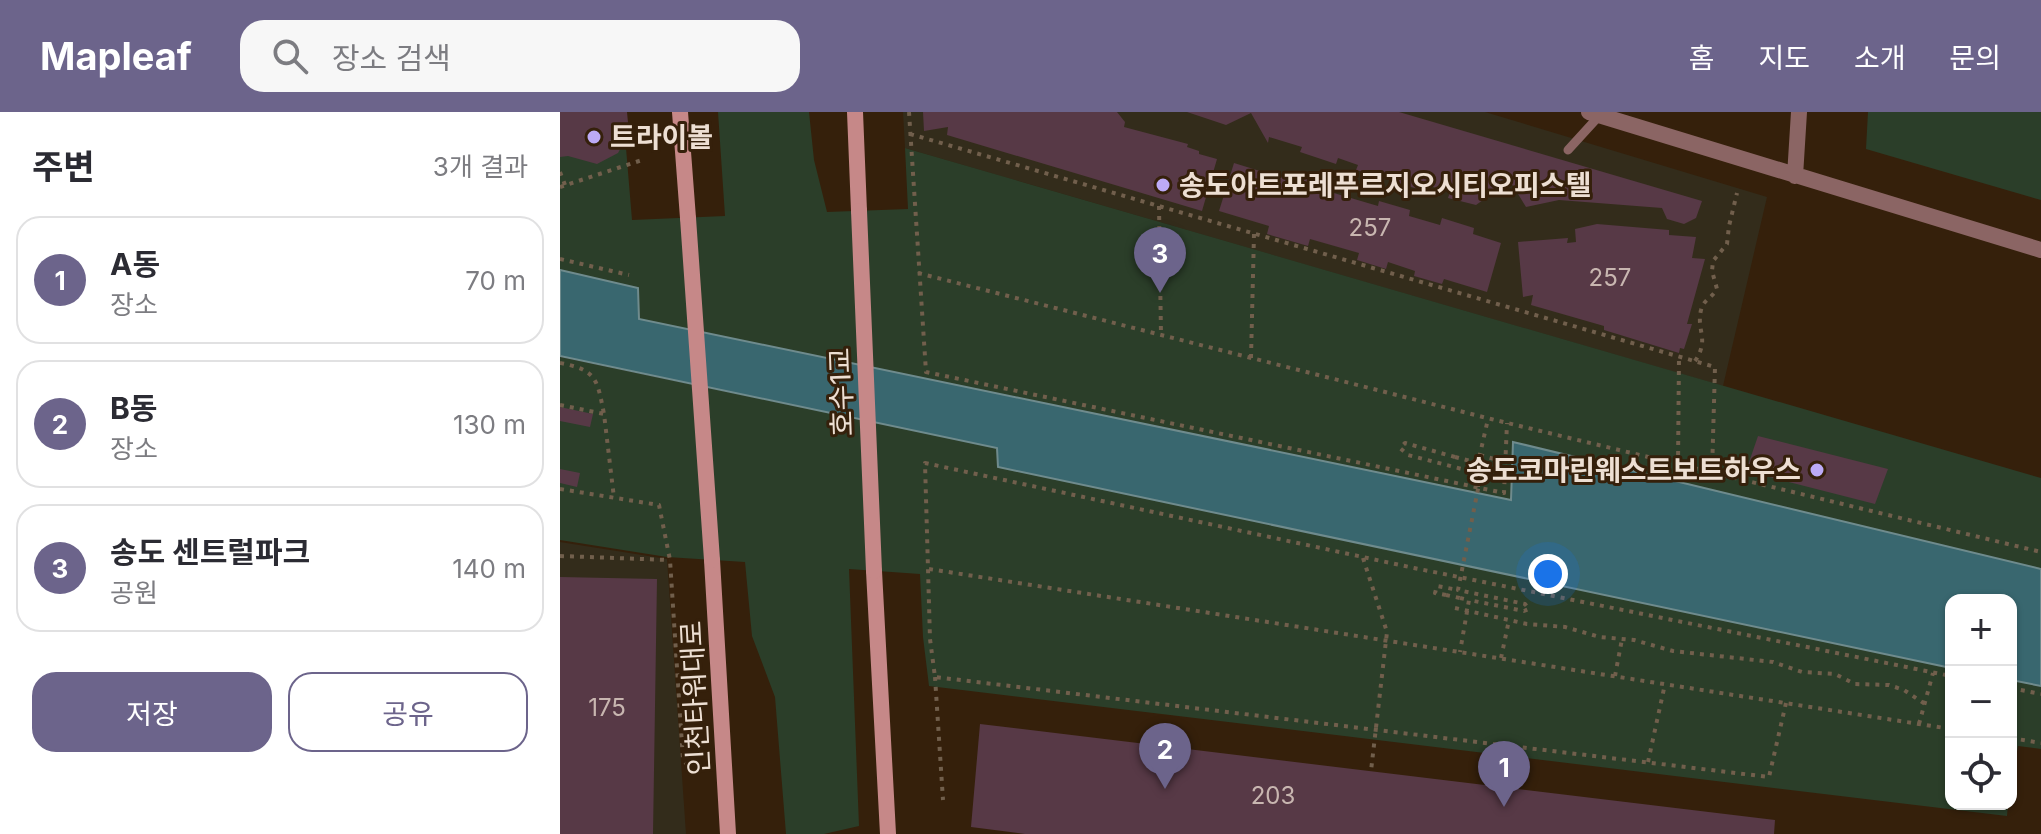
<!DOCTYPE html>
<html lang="ko">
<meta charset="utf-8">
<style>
body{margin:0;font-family:Inter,"Noto Sans KR",sans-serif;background:#f7f7f7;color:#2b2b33}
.controls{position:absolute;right:24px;bottom:24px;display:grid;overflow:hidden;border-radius:16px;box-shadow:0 2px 6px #0004}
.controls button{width:72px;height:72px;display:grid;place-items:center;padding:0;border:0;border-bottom:2px solid #e1e1e2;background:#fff;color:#2b2b33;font:40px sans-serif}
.you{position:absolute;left:988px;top:462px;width:28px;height:28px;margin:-20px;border:6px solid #fff;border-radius:50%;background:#1a73e8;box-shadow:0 0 0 12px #1a73e833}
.badge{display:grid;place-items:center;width:52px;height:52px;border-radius:50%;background:#6c648b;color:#fff;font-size:26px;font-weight:700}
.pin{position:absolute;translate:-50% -66px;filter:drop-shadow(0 2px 4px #0008)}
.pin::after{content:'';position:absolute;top:42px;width:28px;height:24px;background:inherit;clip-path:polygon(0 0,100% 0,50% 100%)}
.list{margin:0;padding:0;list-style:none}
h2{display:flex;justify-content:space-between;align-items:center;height:104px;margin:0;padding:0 32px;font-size:34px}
h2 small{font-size:26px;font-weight:400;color:#7c7c81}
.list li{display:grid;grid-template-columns:52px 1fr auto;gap:24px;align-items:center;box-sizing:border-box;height:128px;margin:0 16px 16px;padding:0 16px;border:2px solid #e1e1e2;border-radius:24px}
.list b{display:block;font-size:30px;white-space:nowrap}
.list p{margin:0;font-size:26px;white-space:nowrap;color:#7c7c81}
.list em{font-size:26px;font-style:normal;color:#7c7c81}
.actions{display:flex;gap:16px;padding:24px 32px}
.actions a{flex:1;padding:18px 0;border:2px solid #6c648b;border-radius:24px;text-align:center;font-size:28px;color:#6c648b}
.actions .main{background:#6c648b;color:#fff}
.icon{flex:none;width:44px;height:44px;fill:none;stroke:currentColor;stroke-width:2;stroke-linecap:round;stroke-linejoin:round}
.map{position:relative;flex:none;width:1481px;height:722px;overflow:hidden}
header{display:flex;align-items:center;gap:48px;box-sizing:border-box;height:112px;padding:0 40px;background:#6c648b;color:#fff}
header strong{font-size:38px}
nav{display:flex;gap:44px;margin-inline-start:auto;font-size:28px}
.search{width:560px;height:72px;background:#f7f7f7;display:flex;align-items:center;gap:20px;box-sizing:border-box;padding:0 28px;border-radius:24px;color:#7c7c81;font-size:30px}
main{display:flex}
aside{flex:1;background:#fff}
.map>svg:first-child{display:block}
.commercial{fill:#332c1b}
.green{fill:#2b3e29}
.water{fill:#39676f;stroke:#6f8b8d;stroke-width:2}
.building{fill:#573946}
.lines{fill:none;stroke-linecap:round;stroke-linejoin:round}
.path{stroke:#715f4c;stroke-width:4;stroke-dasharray:4 6;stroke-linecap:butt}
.lane{stroke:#8b6564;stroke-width:9}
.street{stroke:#8b6564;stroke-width:16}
.secondary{stroke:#c68888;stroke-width:16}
.path-bridge{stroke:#715f4c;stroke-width:4;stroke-dasharray:4 6;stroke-linecap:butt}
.secondary-bridge{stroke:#c68888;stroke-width:16}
.poi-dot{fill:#bcaaf6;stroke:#35200b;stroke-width:3}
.labels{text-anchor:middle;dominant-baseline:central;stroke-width:6;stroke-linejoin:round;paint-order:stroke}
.number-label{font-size:24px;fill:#c8b6b0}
.poi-label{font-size:28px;font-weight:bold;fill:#eddfd3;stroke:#35200b;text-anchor:start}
.street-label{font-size:28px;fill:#eddfd3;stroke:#35200b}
</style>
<header>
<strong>Mapleaf</strong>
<div class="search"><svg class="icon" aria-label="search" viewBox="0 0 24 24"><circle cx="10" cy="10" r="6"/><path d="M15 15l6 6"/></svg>장소 검색</div>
<nav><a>홈</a><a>지도</a><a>소개</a><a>문의</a></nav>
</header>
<main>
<aside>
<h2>주변<small>3개 결과</small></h2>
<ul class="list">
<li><span class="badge">1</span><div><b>A동</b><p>장소</p></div><em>70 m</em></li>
<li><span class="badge">2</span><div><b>B동</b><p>장소</p></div><em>130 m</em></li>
<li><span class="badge">3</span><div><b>송도 센트럴파크</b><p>공원</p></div><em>140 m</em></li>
</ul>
<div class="actions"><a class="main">저장</a><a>공유</a></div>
</aside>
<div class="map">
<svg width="1481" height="722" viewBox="0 0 1481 722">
<rect width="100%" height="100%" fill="#35200b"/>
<!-- commercial -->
<path class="commercial" d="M343,0H925L1207,85L1163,274L345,36Z
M0,430L107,447L126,722H0Z"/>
<!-- green -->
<path class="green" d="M0,0H63L72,108L165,104L158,0H249L254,48L267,100L348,97L345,36L1481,366V457L954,330L952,389L78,207L77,176L0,158Z
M1308,0H1481V88L1306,37Z
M0,245L438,336L439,355L1391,556V692H1448L1447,704L369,574L363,525L360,462L289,457L299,714L264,722H226L215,585L192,524L185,450L107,445L0,428Z
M1451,568L1481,574V637L1458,634L1451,675Z"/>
<!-- water -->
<path class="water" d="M0,158L78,176L79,207L951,388L953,330L1481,457V574L1451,568V488H1391V556L438,355L437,336L0,244Z"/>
<!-- building -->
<path class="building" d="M0,0H67L69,21L58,41L37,52L8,44L0,45Z
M363,0H557L565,10L564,15L628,32L627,35L639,39V42L657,47L642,99L387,23L388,15L364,19Z
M627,0H839L1142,89L1136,106L1124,112L1107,107L1102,96L999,88L966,95L945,61L942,63L944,67L940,69L943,74L916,93L888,86L890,80L860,71L858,77L796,58L798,53L778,46L776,52L740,40L742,35L709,25L708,31L691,1L666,13Z
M674,51L723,66L724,60L769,74L767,79L818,94L819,89L850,98L849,104L880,113L882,106L914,116L913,122L941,131L927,180L884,167L882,172L854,164L855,159L828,150L826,157L797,148L799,141L750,127L748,134L707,122L709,114L659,99Z
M1037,112L1109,118V123L1136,125L1132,146L1145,147L1127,212H1132L1124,237L1120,236L1119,241L1044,218V214L971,193L973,183L963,185L958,130L1008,126L1007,131L1016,130L1015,117Z
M0,295L33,302L30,315L0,309Z
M1198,324L1328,357L1315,392L1186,359Z
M0,357L20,361L17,375L0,371Z
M0,465L97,467L93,722H0Z
M420,612L1215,708L1214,722H465L411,715Z"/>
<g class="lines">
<!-- path -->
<path class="path" d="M349,0L366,260L944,381L947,311
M350,22L1155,255L1152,361
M0,60L5,73
M0,75L82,48
M599,94L601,223
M0,147L69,163
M358,161L931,307L1481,440
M691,246L694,122
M1135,249C1150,227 1136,219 1141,198C1143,188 1152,186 1157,177L1152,159L1153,149L1167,132L1169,114L1177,81
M0,251C37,258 37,267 44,302
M0,293L44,302L54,386
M920,343L941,349L938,367L921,362
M895,345L918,351L928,307
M1118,353L1119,245
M918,375V351
M0,377L99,393L110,448L123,648L130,656
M0,444L110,448
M803,446L827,520L811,659
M369,457L1391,617
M886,483L875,481L877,474L898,478
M900,486L909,488L900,540
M895,496L967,512L1005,515L1040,525L1074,528L1113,539L1213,550L1242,560L1275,562L1295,572L1329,573L1344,578L1365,592
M941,546L949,508
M1055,564L1062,527
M375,565L383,688
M1451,576L1481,582
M1226,591L1209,665L375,565L370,527L365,351L854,456L1391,564
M1359,612L1373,561
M1451,626L1481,631
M1088,650L1105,572"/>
<!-- lane -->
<path class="lane" d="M1008,38L1040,3"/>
<!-- street -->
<path class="street" d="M1029,0L1481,138
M1235,64L1239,0"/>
<!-- secondary -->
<path class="secondary" d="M120,0L128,106
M295,0L299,99
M152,448L168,722
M314,459L328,722"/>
<!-- path-bridge -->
<path class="path-bridge" d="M895,345L845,331L840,336L848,343L921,362L898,478L965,492L969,497L964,499L909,488
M886,483L900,486"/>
<!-- secondary-bridge -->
<path class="secondary-bridge" d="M299,99L314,459
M128,106L152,448"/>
</g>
<!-- markers -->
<g class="poi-dot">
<circle cx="34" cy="25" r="8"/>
<circle cx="603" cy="73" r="8"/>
<circle cx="1257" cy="358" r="8"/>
</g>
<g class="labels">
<!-- number labels -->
<g class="number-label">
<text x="810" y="115">257</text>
<text x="1050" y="165">257</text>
<text x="47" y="595">175</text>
<text x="713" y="683">203</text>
</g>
<!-- poi labels -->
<g class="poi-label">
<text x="50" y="25">트라이볼</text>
<text x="619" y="73">송도아트포레푸르지오시티오피스텔</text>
<text x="1241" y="358" text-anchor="end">송도코마린웨스트보트하우스</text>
</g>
<!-- street labels -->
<g class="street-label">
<text transform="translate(281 280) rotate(-92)">호수1교</text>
<text transform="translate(135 586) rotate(-93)">인천타워대로</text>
</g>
</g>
</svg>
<div class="controls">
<button>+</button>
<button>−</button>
<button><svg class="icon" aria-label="locate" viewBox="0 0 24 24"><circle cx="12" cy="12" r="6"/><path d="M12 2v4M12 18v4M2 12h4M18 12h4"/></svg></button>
</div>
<div class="you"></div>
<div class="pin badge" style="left:944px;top:695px">1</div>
<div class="pin badge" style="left:605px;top:677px">2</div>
<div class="pin badge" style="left:600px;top:181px">3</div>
</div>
</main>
